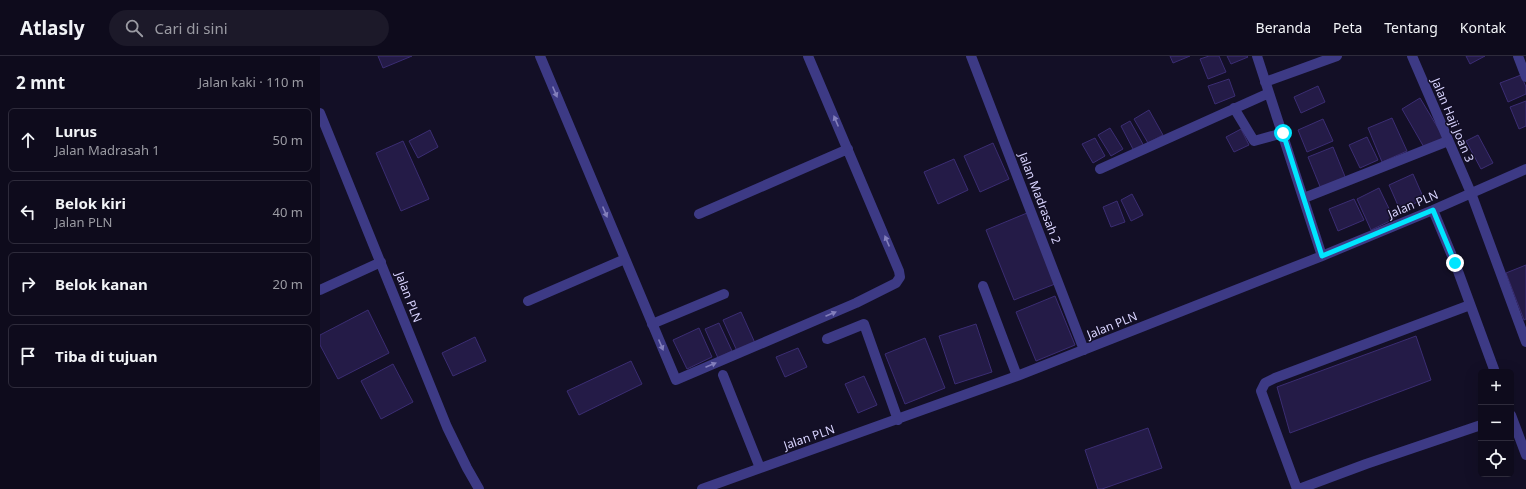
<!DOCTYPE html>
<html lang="id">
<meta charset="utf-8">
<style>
body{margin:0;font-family:"Noto Sans",sans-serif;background:#1c1929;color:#f1f3f6}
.controls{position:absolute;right:12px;bottom:12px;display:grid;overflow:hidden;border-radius:6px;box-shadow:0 4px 16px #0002}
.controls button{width:36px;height:36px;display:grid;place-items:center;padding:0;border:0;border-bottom:1px solid #2e2b3b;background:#0e0b1c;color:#f1f3f6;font:20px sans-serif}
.stop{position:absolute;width:12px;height:12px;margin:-9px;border:3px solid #00e5ff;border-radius:50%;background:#fff}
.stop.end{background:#00e5ff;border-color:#fff;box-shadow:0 1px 4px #0008}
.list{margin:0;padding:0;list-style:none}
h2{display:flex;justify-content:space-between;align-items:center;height:52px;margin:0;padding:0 16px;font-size:17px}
h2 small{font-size:13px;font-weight:400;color:#9b9ba3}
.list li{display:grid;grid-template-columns:26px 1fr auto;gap:12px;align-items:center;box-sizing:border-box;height:64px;margin:0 8px 8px;padding:0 8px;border:1px solid #2e2b3b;border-radius:6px}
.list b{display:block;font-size:15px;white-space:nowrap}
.list p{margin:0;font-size:13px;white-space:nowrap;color:#9b9ba3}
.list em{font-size:13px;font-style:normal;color:#9b9ba3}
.icon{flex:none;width:22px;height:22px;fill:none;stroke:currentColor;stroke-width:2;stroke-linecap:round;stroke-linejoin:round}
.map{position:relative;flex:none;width:1206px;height:433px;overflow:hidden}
header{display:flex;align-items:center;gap:24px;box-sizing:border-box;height:56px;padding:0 20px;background:#0e0b1c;border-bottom:1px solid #2e2b3b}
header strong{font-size:19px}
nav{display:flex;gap:22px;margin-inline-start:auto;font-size:14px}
.search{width:280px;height:36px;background:#1c1929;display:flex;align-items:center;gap:10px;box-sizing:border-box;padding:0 14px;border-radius:22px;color:#9b9ba3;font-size:15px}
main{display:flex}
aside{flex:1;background:#0e0b1c}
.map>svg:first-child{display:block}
.building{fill:#241b47;stroke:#3b2d73}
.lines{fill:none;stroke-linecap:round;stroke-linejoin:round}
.minor{stroke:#3d3a85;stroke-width:10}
.oneway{fill:#837fbc}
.route{stroke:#00e5ff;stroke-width:5}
.labels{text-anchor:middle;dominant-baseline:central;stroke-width:3;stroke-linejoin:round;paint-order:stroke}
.street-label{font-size:12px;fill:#d9d4ff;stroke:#130f26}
</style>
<header>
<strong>Atlasly</strong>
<div class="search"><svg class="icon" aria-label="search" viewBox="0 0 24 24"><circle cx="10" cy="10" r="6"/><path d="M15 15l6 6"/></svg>Cari di sini</div>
<nav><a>Beranda</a><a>Peta</a><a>Tentang</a><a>Kontak</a></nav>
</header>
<main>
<aside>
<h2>2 mnt<small>Jalan kaki · 110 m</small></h2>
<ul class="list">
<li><svg class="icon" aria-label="ahead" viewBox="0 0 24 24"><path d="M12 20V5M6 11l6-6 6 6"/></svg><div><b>Lurus</b><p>Jalan Madrasah 1</p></div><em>50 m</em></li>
<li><svg class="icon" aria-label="left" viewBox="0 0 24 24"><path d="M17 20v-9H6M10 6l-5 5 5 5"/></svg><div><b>Belok kiri</b><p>Jalan PLN</p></div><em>40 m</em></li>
<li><svg class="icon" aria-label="right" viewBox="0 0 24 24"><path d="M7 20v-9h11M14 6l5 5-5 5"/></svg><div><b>Belok kanan</b></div><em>20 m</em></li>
<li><svg class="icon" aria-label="arrive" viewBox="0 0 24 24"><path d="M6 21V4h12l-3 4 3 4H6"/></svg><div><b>Tiba di tujuan</b></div></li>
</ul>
</aside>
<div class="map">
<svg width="1206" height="433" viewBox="0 0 1206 433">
<rect width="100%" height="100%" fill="#130f26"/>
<!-- building -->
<path class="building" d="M58,0H92L63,12Z
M850,0H870L853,7Z
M889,0H899L906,16L888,23L880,3Z
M907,0H927L928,1L911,8Z
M1146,0H1165L1150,8Z
M1201,19L1206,31V38L1188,46L1180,27Z
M909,23L915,40L895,48L888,30Z
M998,30L1005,46L981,57L974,41Z
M1100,42L1124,82L1105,93L1082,53Z
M1206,45V70L1199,73L1190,51Z
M829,54L843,79L828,87L814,63Z
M1072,62L1087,95L1062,106L1048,72Z
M1003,63L1013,85L987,96L978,74Z
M810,65L824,90L814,95L801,70Z
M790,72L803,93L791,100L778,79Z
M921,73L929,89L914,96L906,81Z
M110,74L118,91L98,102L89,85Z
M1158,79L1173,107L1161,113L1146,85Z
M1047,81L1058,104L1040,112L1029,89Z
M775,82L785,100L773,107L762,88Z
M83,85L109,143L81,155L56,97Z
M673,87L689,123L660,136L644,100Z
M1013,91L1026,123L1001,133L988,101Z
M634,103L648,134L618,148L604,116Z
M1093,118L1104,143L1080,154L1069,129Z
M1059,132L1074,163L1051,174L1037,143Z
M812,138L823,159L811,165L801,144Z
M1034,143L1044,164L1018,175L1009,153Z
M797,145L805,166L791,171L783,151Z
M707,157L735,228L694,244L666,174Z
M1206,209V263L1204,264L1186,217Z
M735,240L755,289L716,305L696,256Z
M48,254L69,297L18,323L0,289V279Z
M421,256L435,287L417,295L403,264Z
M399,267L412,295L398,302L385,273Z
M656,268L672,316L635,328L619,280Z
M379,272L392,301L367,313L353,284Z
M1096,280L1111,324L970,377L957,331Z
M155,281L166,305L133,320L122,297Z
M605,282L625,332L585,348L565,298Z
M478,292L487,311L465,321L456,301Z
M311,305L322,328L259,359L247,335Z
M73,308L93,346L61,363L41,325Z
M544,320L557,349L538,357L525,328Z
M828,372L842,412L782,433H778L765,394Z"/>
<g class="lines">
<!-- minor -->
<path class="minor" d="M220,0L356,324L536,247L576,227L580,221L579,215L488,0
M651,0L764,294
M937,0L1002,200
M1092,0L1151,137L1206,286
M1198,0L1206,21
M945,26L1017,0
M914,52L934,85L963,77
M0,57L127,371L147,412L159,433
M780,113L949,37
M984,142L1128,85
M1113,154L1135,207L1175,316
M379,158L528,93
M663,230L697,320
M0,234L61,206
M208,245L305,203
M332,268L404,238
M507,283L544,268L578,364
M403,319L440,412
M1191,359L1206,399
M382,433L697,320L1002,200L1113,154L1206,113
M977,433L941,335L945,327L955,322L1150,249
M979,433L1046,408L1161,369"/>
</g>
<!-- one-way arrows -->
<defs><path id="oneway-solid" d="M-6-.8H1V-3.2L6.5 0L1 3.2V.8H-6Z"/></defs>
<g class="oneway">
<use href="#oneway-solid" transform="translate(235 36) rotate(67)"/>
<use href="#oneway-solid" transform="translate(516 65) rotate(-113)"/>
<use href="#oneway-solid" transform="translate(285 156) rotate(67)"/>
<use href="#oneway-solid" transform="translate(567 185) rotate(-113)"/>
<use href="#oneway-solid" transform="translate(511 258) rotate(-23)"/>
<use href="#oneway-solid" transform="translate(341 289) rotate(67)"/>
<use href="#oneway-solid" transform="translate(391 309) rotate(-23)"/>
</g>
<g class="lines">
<!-- route -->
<path class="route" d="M963,77L1002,200L1113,154L1135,207"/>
</g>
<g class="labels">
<!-- street labels -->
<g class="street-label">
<text transform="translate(1133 64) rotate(67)">Jalan Haji Joan 3</text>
<text transform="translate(720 142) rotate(69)">Jalan Madrasah 2</text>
<text transform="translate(1093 148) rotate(-23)">Jalan PLN</text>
<text transform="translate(89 241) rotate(69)">Jalan PLN</text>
<text transform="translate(792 269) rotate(-22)">Jalan PLN</text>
<text transform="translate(489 381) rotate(-19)">Jalan PLN</text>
</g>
</g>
</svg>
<div class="controls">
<button>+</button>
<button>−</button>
<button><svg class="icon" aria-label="locate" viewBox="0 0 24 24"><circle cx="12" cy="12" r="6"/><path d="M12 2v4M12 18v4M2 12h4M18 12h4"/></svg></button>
</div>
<div class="stop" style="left:963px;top:77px"></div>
<div class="stop end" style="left:1135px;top:207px"></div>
</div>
</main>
